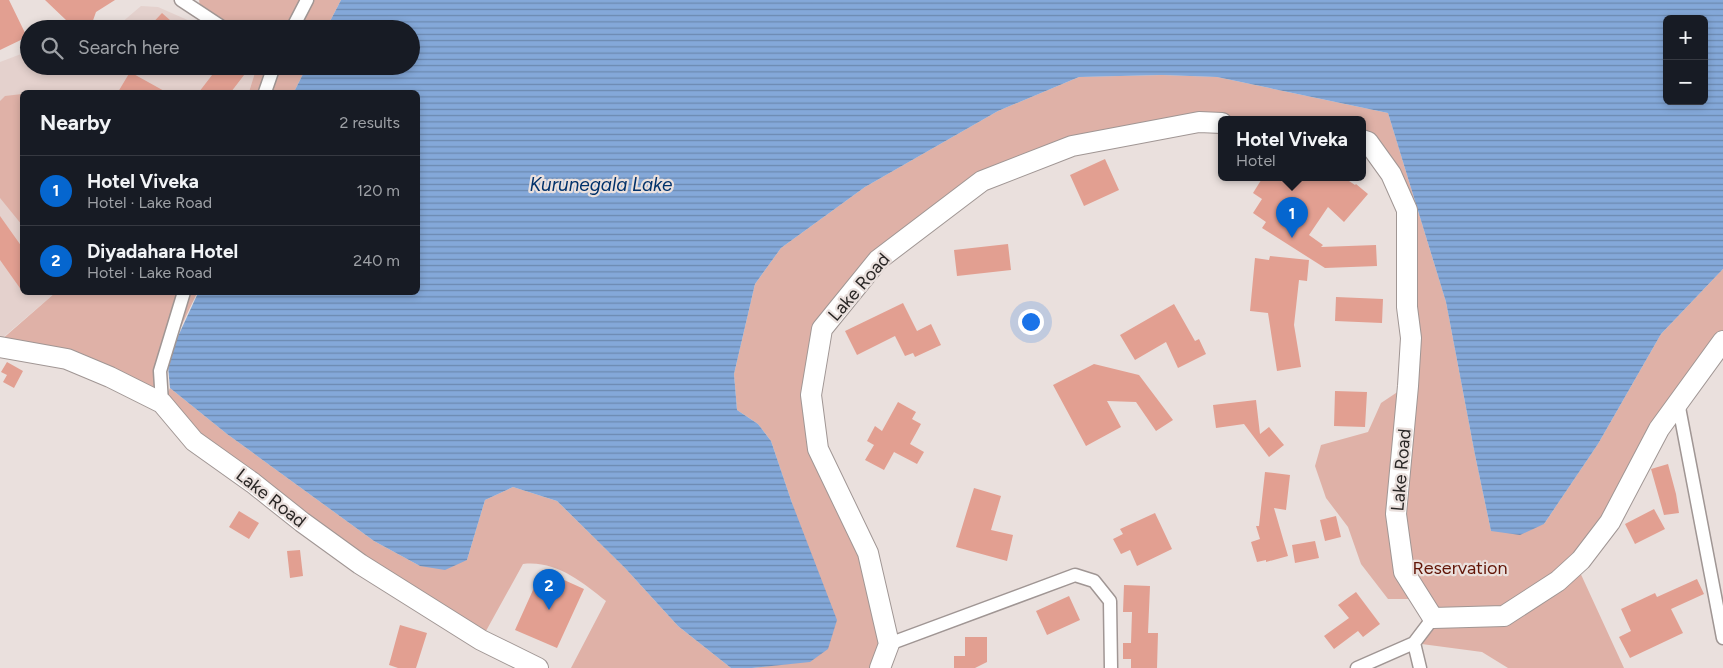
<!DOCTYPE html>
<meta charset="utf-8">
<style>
body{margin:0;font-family:Figtree,sans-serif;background:#242831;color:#f1f3f6}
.controls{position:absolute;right:15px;top:15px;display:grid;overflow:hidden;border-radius:8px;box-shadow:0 2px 8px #0003}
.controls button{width:45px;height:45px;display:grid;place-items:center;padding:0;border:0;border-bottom:1px solid #363941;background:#171b24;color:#f1f3f6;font:25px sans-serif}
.you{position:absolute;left:1030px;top:321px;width:18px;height:18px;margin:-12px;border:4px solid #fff;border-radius:50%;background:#1a73e8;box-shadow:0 0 0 8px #1a73e833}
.badge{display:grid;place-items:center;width:32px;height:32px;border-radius:50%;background:#0566cf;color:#fff;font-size:16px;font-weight:700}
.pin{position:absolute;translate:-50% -41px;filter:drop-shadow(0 1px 2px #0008)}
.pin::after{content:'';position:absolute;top:26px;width:18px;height:15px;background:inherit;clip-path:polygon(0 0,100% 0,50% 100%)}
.popup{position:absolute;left:1218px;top:116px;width:148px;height:65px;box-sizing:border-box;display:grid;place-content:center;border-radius:8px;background:#171b24;filter:drop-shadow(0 1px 4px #0005);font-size:16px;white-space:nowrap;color:#9ea1a6}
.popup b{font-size:19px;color:#f1f3f6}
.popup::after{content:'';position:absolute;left:50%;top:100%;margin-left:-10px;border:10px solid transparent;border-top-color:#171b24}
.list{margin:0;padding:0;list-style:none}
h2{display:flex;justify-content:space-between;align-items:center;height:65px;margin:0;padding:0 20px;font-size:21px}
h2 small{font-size:16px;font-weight:400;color:#9ea1a6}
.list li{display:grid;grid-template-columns:32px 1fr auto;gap:15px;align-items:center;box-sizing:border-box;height:70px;padding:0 20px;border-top:1px solid #363941}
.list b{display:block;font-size:19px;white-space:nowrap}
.list p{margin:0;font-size:16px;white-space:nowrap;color:#9ea1a6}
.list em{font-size:16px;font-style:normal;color:#9ea1a6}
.icon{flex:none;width:28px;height:28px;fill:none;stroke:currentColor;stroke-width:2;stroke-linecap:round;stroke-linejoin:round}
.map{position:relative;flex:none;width:1723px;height:668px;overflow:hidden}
.search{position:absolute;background:#171b24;box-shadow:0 2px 8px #0003;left:20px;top:20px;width:400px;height:55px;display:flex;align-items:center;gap:12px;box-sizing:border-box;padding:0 18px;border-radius:28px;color:#9ea1a6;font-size:19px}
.panel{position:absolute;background:#171b24;box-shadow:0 2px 8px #0003;left:20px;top:90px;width:400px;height:205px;border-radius:8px}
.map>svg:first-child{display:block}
.built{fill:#e4d1cd}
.green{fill:#dfb1a7}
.water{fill:url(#water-rules);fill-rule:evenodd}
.building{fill:#e29f91}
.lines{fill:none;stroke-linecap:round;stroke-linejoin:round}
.minor-casing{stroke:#a09694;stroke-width:15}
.primary-casing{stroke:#a09694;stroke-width:22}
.minor{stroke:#fff;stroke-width:12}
.primary{stroke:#fff;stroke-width:20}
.labels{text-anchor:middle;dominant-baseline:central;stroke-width:4.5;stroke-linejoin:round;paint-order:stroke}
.street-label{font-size:18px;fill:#292625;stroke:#eae0dd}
.park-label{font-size:18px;fill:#621507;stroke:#eae0dd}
.water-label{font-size:19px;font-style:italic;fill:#00316a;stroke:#eae0dd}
</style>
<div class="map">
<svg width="1723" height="668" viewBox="0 0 1723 668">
<defs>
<pattern id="water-rules" width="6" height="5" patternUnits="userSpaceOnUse" patternTransform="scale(1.25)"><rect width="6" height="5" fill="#84a8d9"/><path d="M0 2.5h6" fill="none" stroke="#6c89b0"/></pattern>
</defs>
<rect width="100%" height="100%" fill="#eae0dd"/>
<!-- built -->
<path class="built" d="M141,6L158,7L208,29H114Z
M29,51V66H257L249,92H22V292L55,293L0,340V62Z"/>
<!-- green -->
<path class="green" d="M199,0H341L326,29H238L201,12Z
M257,66H307L294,92H249Z
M1162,75L1217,77L1388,113L1446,302L1475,455L1491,531L1544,524L1598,444L1661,334L1723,269V341L1578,568L1624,668H1508L1482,652L1414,643L1433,618L1418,599H1388L1361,564L1348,527L1326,498L1315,466L1321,445L1368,432L1381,403L1408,385L1407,210L1362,140V119H1222L1072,146L982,181L877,260L822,329L818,449L868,553L889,644L880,668H752L811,661L792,503L771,441L758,424L737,410L734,374L755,284L781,248L865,187L998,111L1079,77Z
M22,94V225L0,198V101L5,96Z
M55,293H197L160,371L163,402L170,388L227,434L374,541L420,566L467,560L485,500L513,487L557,501L625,568L678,626L731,668H571L606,601C582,582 556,560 523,564L481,640L360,564L162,403L0,341Z"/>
<!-- water -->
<path class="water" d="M341,0H1723V269L1661,334L1598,444L1544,524L1520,535L1491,531L1475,455L1446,302L1388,113L1217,77L1162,75L1079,77L998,111L865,187L781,248L755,284L734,374L737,410L758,424L771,441L792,503L837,620L828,649L810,662L752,668H731L678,626L625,568L557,501L513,487L485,500L467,560L445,570L420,566L374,541L227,434L170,388L168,366L174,345L198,293L418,292V92H294L307,66H411V29H326ZM1667,19H1704V101H1667Z"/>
<!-- building -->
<path class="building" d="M0,0H9L27,37L0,50Z
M45,0H115L96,12L90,29H63L66,20Z
M162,13L180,29H147Z
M219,66H251L231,92H199Z
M130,72L166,92H118Z
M1105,159L1119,190L1084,206L1070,175Z
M1263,177H1343L1355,185L1356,184L1368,194L1344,222L1328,207L1309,235L1323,245L1321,247L1376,245L1377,266L1325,268L1262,228L1266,222L1253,213L1262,199L1253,193Z
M0,216L22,247V291L0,260Z
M1008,244L1011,270L957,276L954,250Z
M1270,256L1309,260L1307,281L1299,280L1294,325L1301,367L1277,371L1268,313L1250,311L1255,258L1269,260Z
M1336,297L1383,299L1382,323L1335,321Z
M903,303L917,331L931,324L941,345L915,357L913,353L905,356L895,336L857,355L845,331Z
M1174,304L1195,341L1199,339L1206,354L1178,368L1166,342L1135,360L1120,335Z
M7,362L23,371L14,388L3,382L7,375L1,372Z
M1094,364L1139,375L1173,420L1156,431L1136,402L1107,401L1121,427L1086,446L1053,385Z
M1335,391L1367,392L1365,427L1334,426Z
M1256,400L1260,434L1269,427L1284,445L1269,457L1244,424L1216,428L1213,405Z
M898,402L916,412L912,419L921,424L910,444L924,452L917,464L894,452L884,470L865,460L874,445L867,441L875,426L882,431Z
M1668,464L1676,494L1679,513L1664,515L1651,469Z
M1265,472L1290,475L1286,510L1274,508L1288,556L1266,562V560L1257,562L1251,542L1260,539L1256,526H1259Z
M974,488L1001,496L991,530L1013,535L1007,561L956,547Z
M1654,509L1665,529L1635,544L1625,524Z
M239,511L259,523L249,539L229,527Z
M1155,513L1172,549L1137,566L1130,550L1121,554L1113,539L1123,534L1120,529Z
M1336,516L1341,537L1325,541L1320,520Z
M1315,541L1319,558L1295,563L1292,545Z
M300,550L303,576L290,578L287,551Z
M542,570L584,589L557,648L515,630Z
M1697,579L1704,594L1671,609L1683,633L1630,658L1619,637L1631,631L1621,609L1655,593L1657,597Z
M1124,585L1150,586L1148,633H1158L1157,668H1131V659H1123V643H1131L1132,612H1123Z
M1356,592L1380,624L1363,637L1358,631L1334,649L1324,636L1349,618L1338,605Z
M1069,596L1080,620L1047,635L1036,611Z
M400,625L427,633L416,668H398L389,665Z
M965,637H987V662L975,668H954V656H965Z"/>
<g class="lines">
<defs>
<path id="minor" d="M181,0L225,29
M292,29L307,0
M265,92L274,66
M1678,402L1723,638
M162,403L160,371L184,292
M889,644L1075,575L1094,581L1110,601L1111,668
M1357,668L1414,643
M1420,668L1414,643L1433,618"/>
<path id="primary" d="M1362,140L1368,142L1391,174L1407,210V307L1411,338L1408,386L1396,514L1404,572L1433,618L1504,616L1558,581L1581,560L1610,522L1659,429L1723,341
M0,347L67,359L110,377L162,403L194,441L253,483L302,522L360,564L481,640L538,668
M880,668L889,644L868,553L818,449L811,395L822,329L878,260L982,181L1072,146L1199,122L1222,123"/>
</defs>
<!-- minor casing -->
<use href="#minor" class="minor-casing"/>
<!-- primary casing -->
<use href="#primary" class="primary-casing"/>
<!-- minor -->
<use href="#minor" class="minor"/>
<!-- primary -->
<use href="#primary" class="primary"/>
</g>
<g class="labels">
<!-- street labels -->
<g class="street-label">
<text transform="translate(859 287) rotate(-49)">Lake Road</text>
<text transform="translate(1401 470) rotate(-85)">Lake Road</text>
<text transform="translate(271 498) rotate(38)">Lake Road</text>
</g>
<!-- park labels -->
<g class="park-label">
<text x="1460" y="568">Reservation</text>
</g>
<!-- water labels -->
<g class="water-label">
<text x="601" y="184">Kurunegala Lake</text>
</g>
</g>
</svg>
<div class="controls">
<button>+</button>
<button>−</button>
</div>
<div class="you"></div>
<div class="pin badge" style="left:1292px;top:238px">1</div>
<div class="popup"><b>Hotel Viveka</b>Hotel</div>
<div class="pin badge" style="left:549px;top:610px">2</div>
<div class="search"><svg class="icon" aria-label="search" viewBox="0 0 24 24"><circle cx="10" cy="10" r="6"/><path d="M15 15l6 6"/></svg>Search here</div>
<section class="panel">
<h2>Nearby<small>2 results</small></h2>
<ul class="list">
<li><span class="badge">1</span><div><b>Hotel Viveka</b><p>Hotel · Lake Road</p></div><em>120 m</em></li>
<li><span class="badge">2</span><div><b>Diyadahara Hotel</b><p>Hotel · Lake Road</p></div><em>240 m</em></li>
</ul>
</section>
</div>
